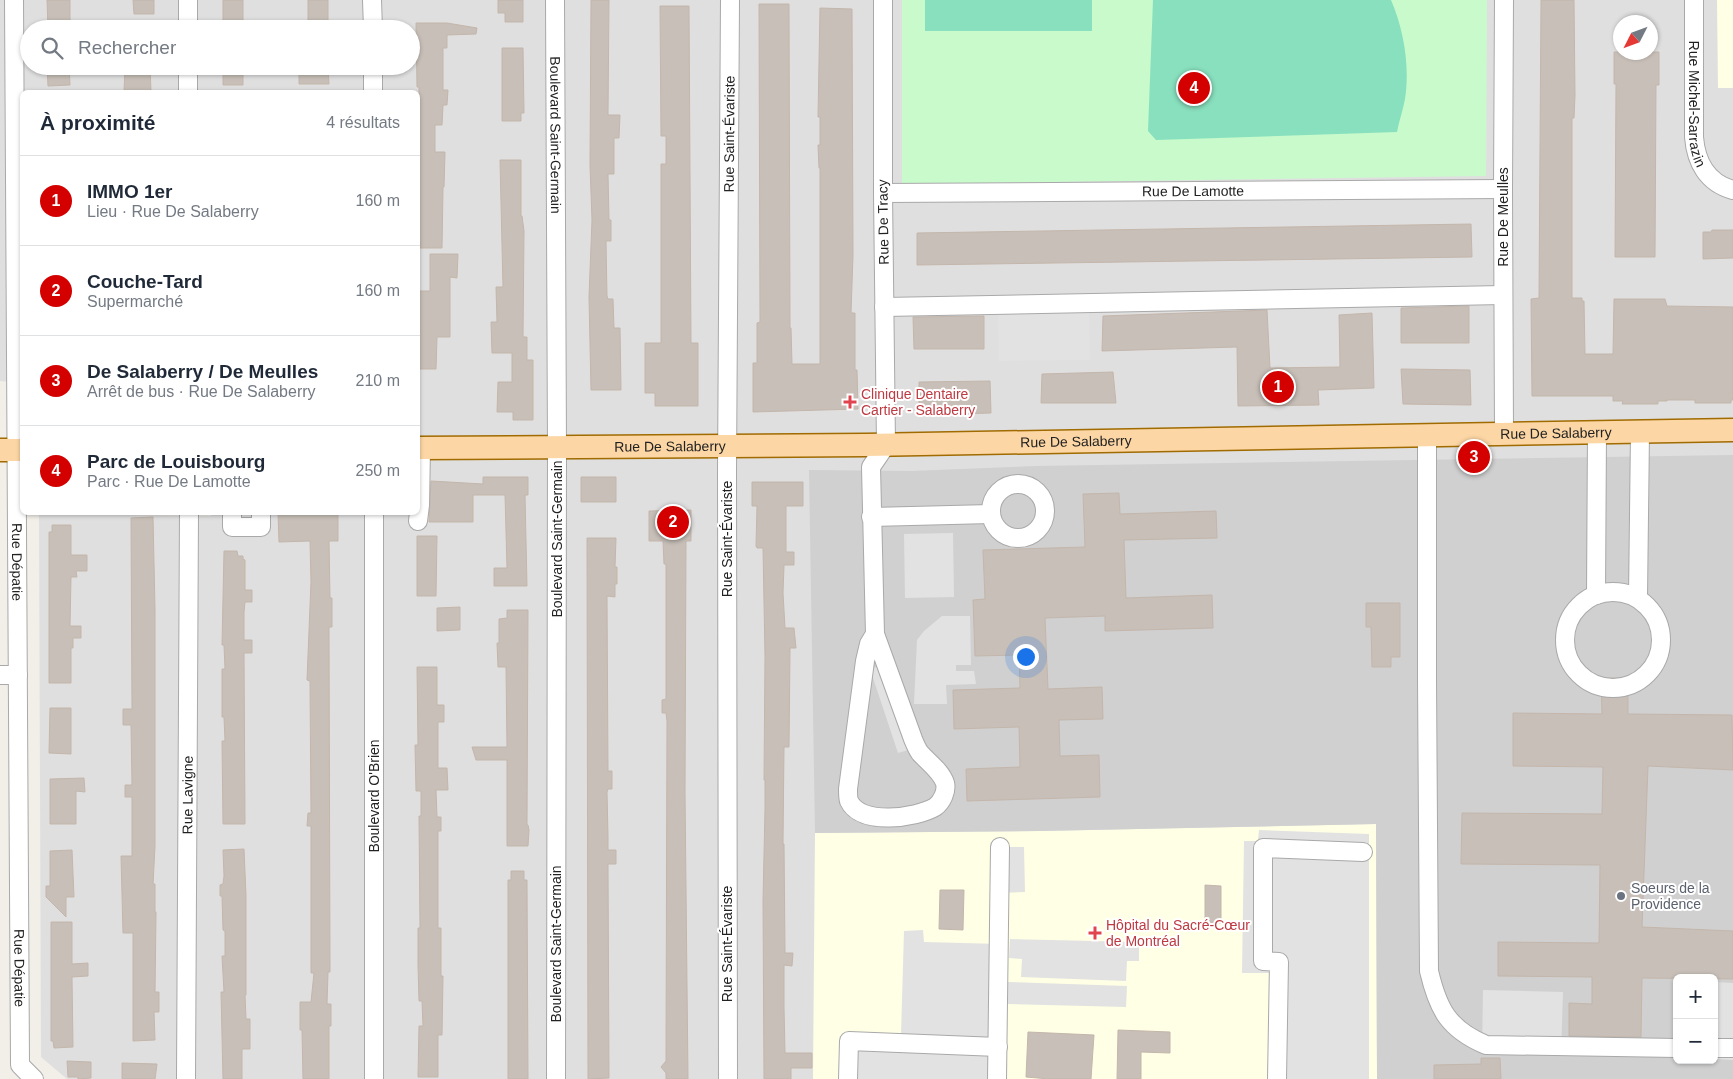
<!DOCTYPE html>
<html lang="fr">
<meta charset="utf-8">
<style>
body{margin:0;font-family:Arial,sans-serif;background:#f6f6f7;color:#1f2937}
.controls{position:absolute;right:15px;bottom:15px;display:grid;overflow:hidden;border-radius:8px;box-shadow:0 1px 4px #0004}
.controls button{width:45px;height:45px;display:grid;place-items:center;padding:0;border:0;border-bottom:1px solid #e0e1e3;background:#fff;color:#1f2937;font:25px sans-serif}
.compass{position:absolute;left:1613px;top:15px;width:45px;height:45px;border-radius:50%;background:#fff;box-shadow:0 1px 4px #0004;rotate:228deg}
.you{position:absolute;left:1025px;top:656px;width:18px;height:18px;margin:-12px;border:4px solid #fff;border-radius:50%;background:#1a73e8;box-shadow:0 0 0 8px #1a73e833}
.badge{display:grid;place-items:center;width:32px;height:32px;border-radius:50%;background:#d40000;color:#fff;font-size:16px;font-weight:700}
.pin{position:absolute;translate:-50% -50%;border:2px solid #fff;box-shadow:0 1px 5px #0006}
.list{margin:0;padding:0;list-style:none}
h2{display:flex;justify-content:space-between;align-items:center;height:65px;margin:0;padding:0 20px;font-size:21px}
h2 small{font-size:16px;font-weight:400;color:#747a83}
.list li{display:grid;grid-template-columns:32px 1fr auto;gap:15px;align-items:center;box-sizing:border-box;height:90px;padding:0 20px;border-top:1px solid #e0e1e3}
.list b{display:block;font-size:19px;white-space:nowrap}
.list p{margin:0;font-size:16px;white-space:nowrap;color:#747a83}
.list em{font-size:16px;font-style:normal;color:#747a83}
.icon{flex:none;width:28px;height:28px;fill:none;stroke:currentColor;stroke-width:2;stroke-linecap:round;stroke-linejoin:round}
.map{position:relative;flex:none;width:1733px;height:1079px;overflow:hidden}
.search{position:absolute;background:#fff;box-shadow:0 1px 4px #0004;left:20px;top:20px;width:400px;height:55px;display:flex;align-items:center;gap:12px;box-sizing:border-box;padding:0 18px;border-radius:28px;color:#747a83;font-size:19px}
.panel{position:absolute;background:#fff;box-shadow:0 1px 4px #0004;left:20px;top:90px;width:400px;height:425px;border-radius:8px}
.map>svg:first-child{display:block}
.residential{fill:#e0dfdf;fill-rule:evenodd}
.education{fill:#ffffe5}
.religious{fill:#d0d0d0;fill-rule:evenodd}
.park{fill:#c8facc}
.pitch{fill:#88e0be}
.parking{fill:#e2e2e2}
.building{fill:#c7bfb8;stroke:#c4b6ab}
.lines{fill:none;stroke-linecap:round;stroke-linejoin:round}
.minor-casing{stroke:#a9a9a9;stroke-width:20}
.major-casing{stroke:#a06b00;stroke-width:25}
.minor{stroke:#fff;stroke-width:18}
.major{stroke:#fcd6a4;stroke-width:22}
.health-dot{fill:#e0444e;stroke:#fff;stroke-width:2}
.worship-dot{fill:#6b7280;stroke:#fff;stroke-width:2}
.labels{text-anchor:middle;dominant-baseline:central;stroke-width:4;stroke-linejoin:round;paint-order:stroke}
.street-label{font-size:14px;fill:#222;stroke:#fff}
.health-label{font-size:14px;fill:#be3a42;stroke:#fff;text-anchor:start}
.worship-label{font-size:14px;fill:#5b616d;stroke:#fff;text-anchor:start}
</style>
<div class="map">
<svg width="1733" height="1079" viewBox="0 0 1733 1079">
<rect width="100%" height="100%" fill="#f2efe9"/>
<!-- residential -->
<path class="residential" d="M0,0H1733V1079H67L41,1057L39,514L211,516L212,512H418V92H22V383L0,381ZM1620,22H1650V52H1620ZM29,29H411V66H29ZM1677,978H1714V1060H1677Z"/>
<!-- education -->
<path class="education" d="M1717,0H1733V88H1718Z
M1376,824L1377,1079H813L815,833L1040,831Z"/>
<!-- religious -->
<path class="religious" d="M1733,455V1079H1377L1376,824L1040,831L815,833L809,470L911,471L1036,466ZM1677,978H1714V1060H1677Z"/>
<!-- park -->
<path class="park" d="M902,0H1487L1486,176L902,184Z"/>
<!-- pitch -->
<path class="pitch" d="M925,0H1092V31H925Z
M1153,0H1391C1404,30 1410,67 1405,99C1403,110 1399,121 1397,132L1156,140L1148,131Z"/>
<!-- parking -->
<path class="parking" d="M1089,310L1090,360L999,361L998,312Z
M953,533L954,597L905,598L904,534Z
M942,616H970L971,665H956V671H974L976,684L946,685L947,704H914L917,640L924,631Z
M893,662L922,746L898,753L870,669Z
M1259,830L1369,834V1079H1283L1272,973H1242L1244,841H1258Z
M1000,847H1024L1025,892L1000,893Z
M923,930L924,942L1000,944L998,1041L901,1035L904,931Z
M1010,939L1139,942V961H1127L1126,981L1021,977L1022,959L1009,958Z
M1007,982L1127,986L1126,1007L1007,1004Z
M1714,982L1733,983V1060L1714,1059Z
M1483,990L1563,992L1561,1055L1482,1053Z
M849,1048L998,1053L997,1079H848Z"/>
<!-- building -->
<path class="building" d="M47,0H70V29H48Z
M133,0H154V14H134Z
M223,0H243V29H223Z
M308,0H328V29H308Z
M498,0H523V22H505V13H498Z
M591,0H609L608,115H620L619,138H614V174H608L609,220H611V241H606L607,296L608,299H613L614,328H620L621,390H591L589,297L592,220L590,165Z
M1541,0H1574L1575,95L1574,118H1572V298H1582V301H1584L1585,354H1613L1614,299H1665L1667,306L1733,307V400H1731V403H1695V400H1667V401H1658V404H1622L1623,401H1613V396H1532L1531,299L1539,298Z
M759,4H789L790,328H791L792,364H820V168H819L818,145H820V117H818L820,8L852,9L853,255L851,313H855V370H857L858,409L753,412V363H757V323L760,322Z
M660,6H689L691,343H698V406H655V393H645V343H661V164H666V136H661Z
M416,23H447L477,28L476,34L447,35V48H443V90H448L447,105H443L442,125H435V152H445L444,187H443L442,248H420V241H418L419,87H417Z
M502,48H523L524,113H521V121H502Z
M1614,52H1659V85H1656L1655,257H1615L1616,84H1614Z
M47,66H69L70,85L48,86Z
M125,66H150L151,92H124Z
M223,66H243V85H223Z
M299,66H328L329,84H299Z
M500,160H521V216H522L524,231L523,337H527V360H533V420H513V412H497L498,382H512V353H492L491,322H497L496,287H503Z
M1471,224L1472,257L917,265V233Z
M1712,230H1733V258L1703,259V232H1711Z
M430,254H458L457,278L450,277V337H437L436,369H418V291H430Z
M1469,306V343H1401V308Z
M1267,310L1270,368L1340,367L1339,315L1372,313L1374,388L1318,390L1319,405L1238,406L1237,347L1102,351L1103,316Z
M984,316V349H914L913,317Z
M1401,369L1470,370L1471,405L1403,404Z
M1113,372L1116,403H1041L1042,374Z
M990,381L991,413L919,415V382Z
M483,477H528V495H525L527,586H494V568H507L505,495H473V522H429L431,481L483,484Z
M581,477H616V502H581Z
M752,482H803V506H786V552H794V565H784L783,593L785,628H794L796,648H790L789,747H784L783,844H784L785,953H793L792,966L784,965V1007L785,1053H812V1068H791V1079H764L763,901L765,809V780H764L765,656L763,548H757L756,546L757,506H752Z
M1119,493L1120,514L1216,511L1217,538L1124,540L1126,598L1212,595L1213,628L1105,631V616L1045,618L1048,689L1102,687L1103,719L1059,720L1060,756L1099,755L1100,797L967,801L966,769L1020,767L1019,727L954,729L953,690L1020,688L1019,655L975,656L973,600L985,599L983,550L1085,547L1083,494Z
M691,510V541H686L685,792L688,1079H666V1073L661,1067L666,1061L667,721L666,713H662V700L666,699V564H664L663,541H649V511Z
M278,512H338V541H329L330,598H332V627H329L330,972H328L327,1004H331V1026H329V1079H303L302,1030H300V1002H311L314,973H311V826H307L308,813H311L310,681L307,680L311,582L310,541L279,542Z
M153,517L155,610V846L153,884H155V912H156L155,992H159V1012H154L155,1040L133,1041V933H123L121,856H132V797H125V785H132L131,725H123V709H132L131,518Z
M52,525H71V555H87V571H76L77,577H71L70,626H81V638H73V648H71V683H49V532H52Z
M417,536H437L436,596H417Z
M587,538H616L615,567H617V584H615V597L607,596L608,771H612V789H608L607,792L608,837V850H616V864H608L609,1078L588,1079V1074Z
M224,551H237L238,556H243V559L245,560V590H252V602H245L244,612V640H252V653H244L245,824H223L222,741H225L224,717H222V669H225L224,645H222Z
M1366,603H1400V657H1391V667H1372L1371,627H1366Z
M460,607V630L437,631V608Z
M507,610H528L527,825H528L529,830L528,846H507V760H476L472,747H507L506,667H498L497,643H499V619L507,618Z
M417,667H437V705H444V722H438V768H447L448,790H436L437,817H441V831H438V928H441V976H443L442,1035H438V1077H418L419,1026H423L422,1001H419L418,965V928H420L419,816H421V791H416L415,745H418Z
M1601,678H1628V714L1732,715L1733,770L1648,766L1642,927L1733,931V979L1642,978L1641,1037L1569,1036V1003L1592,1004V977L1498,976V942L1599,943L1600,865L1461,864L1462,813L1602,814L1603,767L1513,766V713L1602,714Z
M50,708H71V754L49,753Z
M84,778L85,792L76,791V824H50V779Z
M244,849L246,896V995H245L246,1019H250V1049H242V1079H223L221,992H224L222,956H225V931L223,930L222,896H220V885L223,884L224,876L223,850Z
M72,850L74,897H66V917L46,897V886H50V851Z
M511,871H524V880H527L528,1079H508V880H511Z
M1205,885L1221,886V923H1205Z
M940,890H964L963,930L939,929Z
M51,922H72V964L88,963V976L72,977L73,1047L54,1048L53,1041H51Z
M1118,1030L1170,1032V1053L1141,1052V1079H1117Z
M1028,1032L1094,1035L1091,1079H1049L1026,1077Z
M1481,1058H1500L1501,1079H1434V1065L1481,1064Z
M67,1061L91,1062V1078L78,1079V1077H68Z
M122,1063L157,1064L155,1079H122Z"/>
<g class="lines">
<defs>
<g id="minor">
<path id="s1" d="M14,0L20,1065L34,1079"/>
<path d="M372,0L373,29"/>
<path id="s2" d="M555,0L557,448L556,1079"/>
<path id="s3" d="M1694,0V137C1696,162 1707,183 1733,190"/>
<path d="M188,29V0"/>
<path d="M373,66V92"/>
<path d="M188,92V66"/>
<path id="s4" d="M883,193L1503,189"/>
<path d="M884,307L1503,295"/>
<path d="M1427,435V680L1429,971C1438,1009 1448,1029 1486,1045L1677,1048"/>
<path d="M1504,435L1503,189L1504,0"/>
<circle cx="1018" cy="511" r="27"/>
<path d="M232,512V527H261V512"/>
<path d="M374,512V1079"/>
<path d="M871,517L991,514"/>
<path d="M418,521L420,505L421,448"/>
<circle cx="1613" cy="640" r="48"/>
<path d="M1596,595L1597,432"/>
<path d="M1638,598L1640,432"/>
<path d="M875,634L869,644L865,661L848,789C848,792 848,798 849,801C861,826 916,818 935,807C942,802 947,791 945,783C941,771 928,762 920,753C917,749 915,744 913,739L875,634L871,467L886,445L883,193V0"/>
<path d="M0,675H18"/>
<path d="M1714,1048H1733"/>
<path id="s5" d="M186,1079L189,512"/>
<path id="s6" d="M728,1079L727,472L730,0"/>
<path d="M848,1079L849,1041L998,1047"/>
<path d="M997,1079L1000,847"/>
<path d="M1277,1079L1279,962L1263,961V848L1363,852"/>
</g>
<g id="major">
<path id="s7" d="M418,448L866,445L1733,430"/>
<path d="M0,450H22"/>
</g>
</defs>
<!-- minor casing -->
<use href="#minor" class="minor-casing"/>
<!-- major casing -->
<use href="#major" class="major-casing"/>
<!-- minor -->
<use href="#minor" class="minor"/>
<!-- major -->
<use href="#major" class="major"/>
</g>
<!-- markers -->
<g class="health-dot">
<path d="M847.5 394.5h5v5h5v5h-5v5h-5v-5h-5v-5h5z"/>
<path d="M1092.5 925.5h5v5h5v5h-5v5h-5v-5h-5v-5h5z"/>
</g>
<circle class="worship-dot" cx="1621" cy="896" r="5"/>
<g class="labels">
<!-- street labels -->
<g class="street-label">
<text stroke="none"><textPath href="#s3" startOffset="104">Rue Michel-Sarrazin</textPath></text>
<text stroke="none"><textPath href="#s2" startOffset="135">Boulevard Saint-Germain</textPath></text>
<text stroke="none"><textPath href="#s6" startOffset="945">Rue Saint-Évariste</textPath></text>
<text stroke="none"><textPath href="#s4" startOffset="310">Rue De Lamotte</textPath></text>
<text transform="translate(1503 217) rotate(-90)">Rue De Meulles</text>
<text transform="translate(883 222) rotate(-91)">Rue De Tracy</text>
<text stroke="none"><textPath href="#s7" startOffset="1138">Rue De Salaberry</textPath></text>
<text stroke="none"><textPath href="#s7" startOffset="658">Rue De Salaberry</textPath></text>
<text stroke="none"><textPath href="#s7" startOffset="252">Rue De Salaberry</textPath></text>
<text transform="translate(557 539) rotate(-90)">Boulevard Saint-Germain</text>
<text transform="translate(727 539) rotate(-90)">Rue Saint-Évariste</text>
<text stroke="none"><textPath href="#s1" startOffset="562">Rue Dépatie</textPath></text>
<text stroke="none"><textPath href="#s5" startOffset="284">Rue Lavigne</textPath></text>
<text transform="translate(374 796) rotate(-90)">Boulevard O'Brien</text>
<text transform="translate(556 944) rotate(-90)">Boulevard Saint-Germain</text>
<text transform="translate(727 944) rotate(-90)">Rue Saint-Évariste</text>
<text stroke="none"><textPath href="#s1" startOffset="968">Rue Dépatie</textPath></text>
</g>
<!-- health labels -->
<g class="health-label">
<text x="861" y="394">Clinique Dentaire<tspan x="861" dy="16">Cartier - Salaberry</tspan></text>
<text x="1106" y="925">Hôpital du Sacré-Cœur<tspan x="1106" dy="16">de Montréal</tspan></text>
</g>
<!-- worship labels -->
<g class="worship-label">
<text x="1631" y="888">Soeurs de la<tspan x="1631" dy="16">Providence</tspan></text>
</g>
</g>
</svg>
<div class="controls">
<button>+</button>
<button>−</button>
</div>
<svg class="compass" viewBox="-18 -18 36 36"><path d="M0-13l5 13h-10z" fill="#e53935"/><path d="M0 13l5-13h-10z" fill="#747a83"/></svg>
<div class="you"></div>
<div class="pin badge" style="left:1278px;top:387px">1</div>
<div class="pin badge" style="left:673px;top:522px">2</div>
<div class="pin badge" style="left:1474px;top:457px">3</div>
<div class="pin badge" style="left:1194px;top:88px">4</div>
<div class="search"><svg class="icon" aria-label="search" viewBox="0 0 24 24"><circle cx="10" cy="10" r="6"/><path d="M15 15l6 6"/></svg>Rechercher</div>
<section class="panel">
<h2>À proximité<small>4 résultats</small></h2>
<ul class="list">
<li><span class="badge">1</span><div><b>IMMO 1er</b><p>Lieu · Rue De Salaberry</p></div><em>160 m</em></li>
<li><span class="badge">2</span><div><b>Couche-Tard</b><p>Supermarché</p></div><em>160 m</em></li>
<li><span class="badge">3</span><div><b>De Salaberry / De Meulles</b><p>Arrêt de bus · Rue De Salaberry</p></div><em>210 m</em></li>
<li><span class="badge">4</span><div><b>Parc de Louisbourg</b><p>Parc · Rue De Lamotte</p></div><em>250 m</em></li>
</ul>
</section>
</div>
